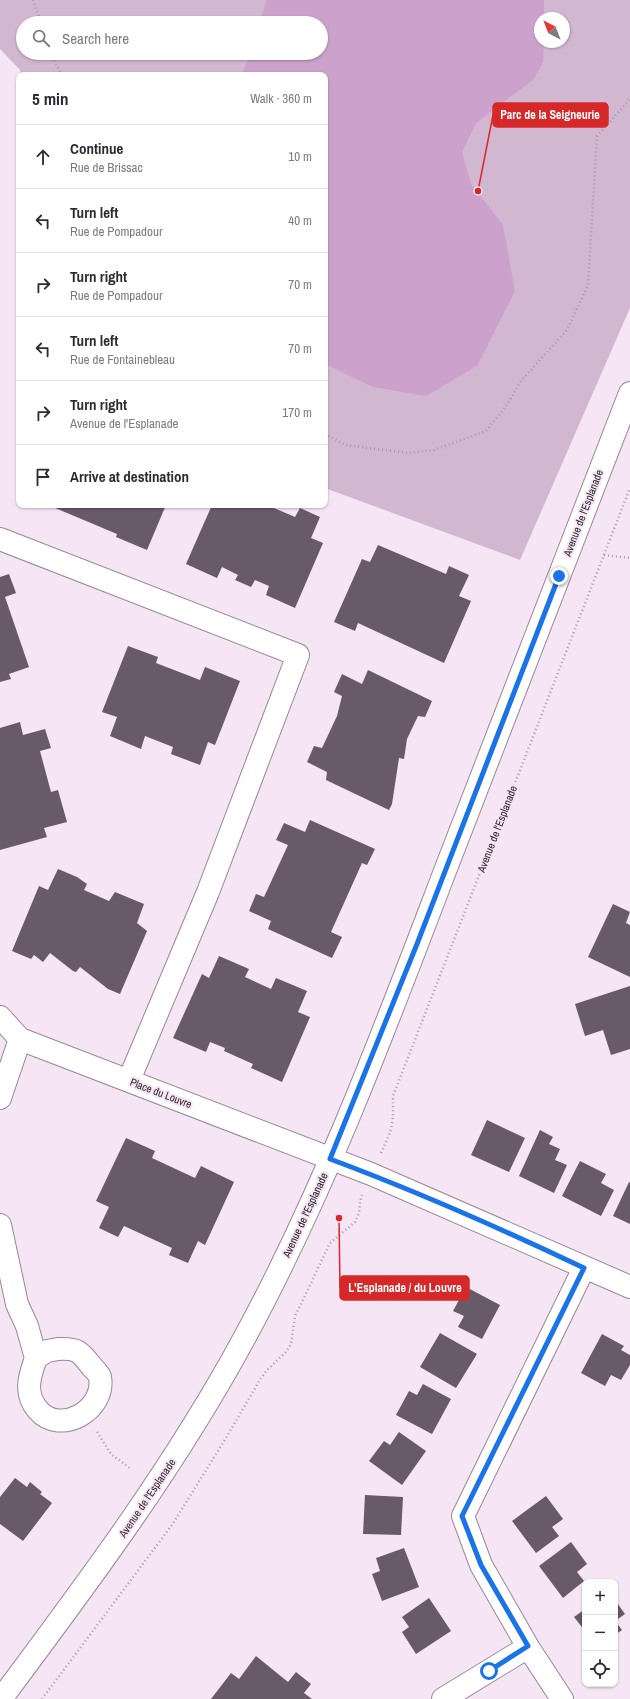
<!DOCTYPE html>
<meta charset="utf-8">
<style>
body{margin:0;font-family:"Archivo Narrow",sans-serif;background:#f7f7f7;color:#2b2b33}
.controls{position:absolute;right:12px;bottom:12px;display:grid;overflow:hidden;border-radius:8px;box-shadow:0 1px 3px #0004}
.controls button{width:36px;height:36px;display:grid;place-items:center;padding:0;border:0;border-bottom:1px solid #e1e1e2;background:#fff;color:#2b2b33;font:20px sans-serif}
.compass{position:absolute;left:534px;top:12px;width:36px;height:36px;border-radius:50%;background:#fff;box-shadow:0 1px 3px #0004;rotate:318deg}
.stop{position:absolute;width:12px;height:12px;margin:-9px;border:3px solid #1a73e8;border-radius:50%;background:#fff}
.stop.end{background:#1a73e8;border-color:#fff;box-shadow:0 1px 4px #0008}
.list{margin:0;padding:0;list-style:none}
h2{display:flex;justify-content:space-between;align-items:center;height:52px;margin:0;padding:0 16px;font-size:17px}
h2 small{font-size:13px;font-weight:400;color:#7c7c81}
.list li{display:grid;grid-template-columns:26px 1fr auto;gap:12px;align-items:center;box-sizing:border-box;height:64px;padding:0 16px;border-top:1px solid #e1e1e2}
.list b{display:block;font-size:15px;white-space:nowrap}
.list p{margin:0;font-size:13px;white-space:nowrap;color:#7c7c81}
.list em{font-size:13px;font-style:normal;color:#7c7c81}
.icon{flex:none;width:22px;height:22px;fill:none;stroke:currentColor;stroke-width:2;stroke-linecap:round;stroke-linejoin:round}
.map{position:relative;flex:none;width:630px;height:1699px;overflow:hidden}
.search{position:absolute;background:#fff;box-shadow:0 1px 3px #0004;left:16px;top:16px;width:312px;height:44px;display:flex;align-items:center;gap:10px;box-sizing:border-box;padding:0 14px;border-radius:22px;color:#7c7c81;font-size:15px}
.panel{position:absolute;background:#fff;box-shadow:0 1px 3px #0004;left:16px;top:72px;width:312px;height:436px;border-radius:8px}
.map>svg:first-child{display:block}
.green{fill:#d2b7d1;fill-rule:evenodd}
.water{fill:#cca1cb}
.building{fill:#685a68}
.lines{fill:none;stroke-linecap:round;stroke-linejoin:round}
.minor-casing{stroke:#978896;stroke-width:24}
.path{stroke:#a79ba7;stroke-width:2.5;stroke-dasharray:1 3;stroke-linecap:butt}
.minor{stroke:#fff;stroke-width:22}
.route{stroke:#1a73e8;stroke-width:5}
.labels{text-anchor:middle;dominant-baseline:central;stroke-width:4;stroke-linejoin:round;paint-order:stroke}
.street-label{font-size:11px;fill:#2d272d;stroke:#f6e5f5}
.leader{fill:none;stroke:#d62828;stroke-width:1.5}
.callout-dot{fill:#d62828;stroke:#f6e5f5;stroke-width:1.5}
.callout{fill:#d62828;stroke:#d62828;stroke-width:1.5}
.callout-label{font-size:12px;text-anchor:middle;font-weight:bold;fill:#fff}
</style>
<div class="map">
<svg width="630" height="1699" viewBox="0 0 630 1699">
<rect width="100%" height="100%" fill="#f6e5f5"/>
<!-- green -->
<path class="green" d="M0,0H630V308L520,560L325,488V75H21L20,70L0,49ZM540,18H564V42H540ZM23,23H321V53H23Z"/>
<!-- water -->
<path class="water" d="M267,0H544V18H540V42H544L543,62L533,80L476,123L462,152L471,184L503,225L515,291L477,366L426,396L373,387L325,364V75H242L250,53H321V23H259Z"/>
<!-- building -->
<path class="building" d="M48,505H166L147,550L116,537L117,534Z
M212,505H267L295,517L300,508L320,517L311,538L323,543L295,608L266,595L269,586L255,580L251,587L235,580L238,575L222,567L217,578L186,564Z
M378,545L446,574L449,566L469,575L459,596L471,601L444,663L358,623L355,631L334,622L362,559L370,562Z
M9,574L16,593L5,597L29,667L9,674L11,679L0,682V577Z
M128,646L158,657L156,663L200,680L205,667L240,681L215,745L208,742L200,765L171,754L173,747L145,736L141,749L110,736L117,717L102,712Z
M368,670L432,701L425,717L418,716L407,739L404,759L399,758L392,804L389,810L326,780L327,772L307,762L314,746L322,748L337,716L342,696L334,692L342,674L362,684Z
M20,722L23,735L45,729L51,748L40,751L51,792L58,790L67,822L44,828L47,837L0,850V728Z
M310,820L375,849L367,865L362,863L331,932L342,937L332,958L268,929L271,921L249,911L256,894L264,897L288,845L276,840L284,823L305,832Z
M58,869L77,877L87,884L84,890L109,901L115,892L144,904L137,923L147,931L120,994L108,989L80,967L76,972L73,971L50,953L43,962L34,955L31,959L12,951L39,886L48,890Z
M613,904L630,912L626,923L630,925V977L588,957Z
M219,956L249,969L245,977L271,989L276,978L307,991L298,1012L310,1017L282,1082L251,1068L253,1064L224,1051L225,1048L210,1042L206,1052L173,1038L202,974L209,978Z
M630,986V1049L611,1055L603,1030L585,1036L575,1004Z
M487,1120L525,1138L509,1172L471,1155Z
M540,1130L553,1137L549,1144L560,1149L555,1160L567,1165L554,1193L519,1176Z
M126,1138L155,1151L152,1158L195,1178L201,1166L234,1182L205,1245L198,1241L188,1263L169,1255L172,1248L124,1226L118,1237L99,1228L109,1207L96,1201Z
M580,1161L606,1174L601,1183L614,1190L601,1216L562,1196Z
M629,1182L630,1183V1224L613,1216Z
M466,1287L500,1305L482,1339L458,1327L464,1316L453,1311Z
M440,1333L477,1354L456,1388L420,1367Z
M602,1334L624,1346L621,1350L630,1355V1365L621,1380L611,1375L605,1386L581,1373Z
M423,1384L451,1399L432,1434L396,1415L409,1391L417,1395Z
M399,1432L426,1451L402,1485L369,1461L384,1441L390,1445Z
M15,1478L27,1487L30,1482L42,1492L40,1494L52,1503L23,1541L0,1524V1497Z
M365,1495L403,1497L401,1535L363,1534Z
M546,1496L563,1519L552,1527L559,1536L536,1553L512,1521Z
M571,1542L587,1564L577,1572L584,1581L563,1598L539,1566Z
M404,1548L419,1587L382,1601L372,1574L380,1571L376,1558Z
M429,1598L451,1631L416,1654L402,1632L409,1627L402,1617Z
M615,1600L625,1614L615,1621L622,1630L615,1635Z
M585,1609V1631L574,1617Z
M256,1656L288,1682L296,1672L311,1684L304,1693L312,1699H211L231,1673L239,1679Z"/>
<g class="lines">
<defs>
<path id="minor" d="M0,539L298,655L208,892L129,1080
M0,1017L20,1039L371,1174L630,1287
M0,1098L20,1039
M0,1225L17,1304L27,1326L36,1358
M58,1349C79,1348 80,1352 93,1368C95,1370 99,1374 100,1377C106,1410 60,1436 38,1410C24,1394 29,1377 36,1358L47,1351Z
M1,1699C89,1581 176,1465 246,1335C326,1187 385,1028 445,871C506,711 568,552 630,393
M443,1699L528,1647
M562,1699L528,1647L481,1565L463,1516L584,1268"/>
</defs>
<!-- minor casing -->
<use href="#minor" class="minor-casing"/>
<!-- path -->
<path class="path" d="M33,0L41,23
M51,53L61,75
M325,434L346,445L409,453L434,450L486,431L507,405L521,381L567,330L588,285L597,136L630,99
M604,555L630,558
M381,1153C394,1126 393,1124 393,1096L630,488
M97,1432L111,1454L131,1469
M42,1699L172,1525L226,1438L261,1378L267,1370L286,1352L291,1344L295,1316L301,1304L330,1243L355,1222L359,1213L360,1201L362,1195"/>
<!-- minor -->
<use href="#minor" class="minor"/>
</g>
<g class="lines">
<!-- route -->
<path class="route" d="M489,1671L528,1646L481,1565L462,1516L584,1268C502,1229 416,1191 330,1159L417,944L559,576"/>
</g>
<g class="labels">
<!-- street labels -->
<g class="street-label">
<text transform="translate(583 513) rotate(-69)">Avenue de l'Esplanade</text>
<text transform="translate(497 829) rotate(-69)">Avenue de l'Esplanade</text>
<text transform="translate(161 1093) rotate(21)">Place du Louvre</text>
<text transform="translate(305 1215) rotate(-65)">Avenue de l'Esplanade</text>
<text transform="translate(147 1498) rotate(-56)">Avenue de l'Esplanade</text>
</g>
</g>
<!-- callouts -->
<path class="leader" d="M478 191L493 115M339 1218L340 1288"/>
<g class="callout-dot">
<circle cx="478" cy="191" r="4"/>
<circle cx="339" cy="1218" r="4"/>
</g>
<g class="callout">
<rect x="493" y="103" width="115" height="24" rx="4"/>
<rect x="340" y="1276" width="129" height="24" rx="4"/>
</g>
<g class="callout-label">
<text x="550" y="119">Parc de la Seigneurie</text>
<text x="405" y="1292">L'Esplanade / du Louvre</text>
</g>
</svg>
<div class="controls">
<button>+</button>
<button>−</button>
<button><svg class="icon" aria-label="locate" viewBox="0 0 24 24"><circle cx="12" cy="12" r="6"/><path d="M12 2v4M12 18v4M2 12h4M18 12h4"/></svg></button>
</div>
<svg class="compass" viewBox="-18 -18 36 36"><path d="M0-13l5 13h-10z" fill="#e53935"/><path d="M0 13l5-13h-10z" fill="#7c7c81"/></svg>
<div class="stop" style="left:489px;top:1671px"></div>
<div class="stop end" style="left:559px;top:576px"></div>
<div class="search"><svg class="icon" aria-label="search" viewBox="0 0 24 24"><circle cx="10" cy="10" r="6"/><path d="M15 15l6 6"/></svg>Search here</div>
<section class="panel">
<h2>5 min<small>Walk · 360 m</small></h2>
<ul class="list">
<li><svg class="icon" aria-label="ahead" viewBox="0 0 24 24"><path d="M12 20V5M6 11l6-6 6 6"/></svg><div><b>Continue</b><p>Rue de Brissac</p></div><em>10 m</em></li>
<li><svg class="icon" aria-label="left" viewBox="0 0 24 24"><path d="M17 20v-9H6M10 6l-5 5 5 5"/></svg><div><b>Turn left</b><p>Rue de Pompadour</p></div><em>40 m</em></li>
<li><svg class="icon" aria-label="right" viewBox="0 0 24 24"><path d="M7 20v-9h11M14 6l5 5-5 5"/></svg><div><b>Turn right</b><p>Rue de Pompadour</p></div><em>70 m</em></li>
<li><svg class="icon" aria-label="left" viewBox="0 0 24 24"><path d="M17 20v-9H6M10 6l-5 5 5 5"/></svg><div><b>Turn left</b><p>Rue de Fontainebleau</p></div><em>70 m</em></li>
<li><svg class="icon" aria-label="right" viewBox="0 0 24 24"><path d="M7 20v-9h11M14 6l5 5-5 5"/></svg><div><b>Turn right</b><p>Avenue de l'Esplanade</p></div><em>170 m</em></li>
<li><svg class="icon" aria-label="arrive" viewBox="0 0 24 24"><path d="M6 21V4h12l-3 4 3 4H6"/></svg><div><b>Arrive at destination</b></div></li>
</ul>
</section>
</div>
